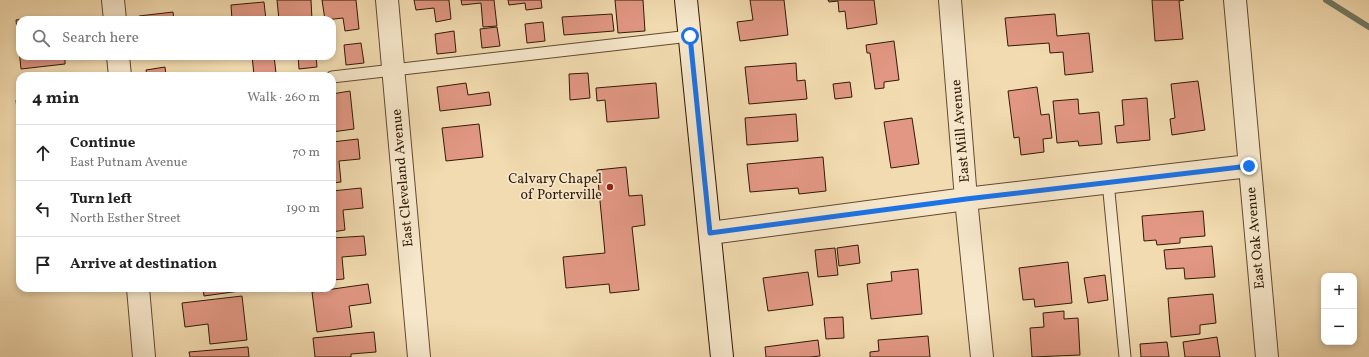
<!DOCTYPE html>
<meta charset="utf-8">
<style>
body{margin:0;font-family:Vollkorn,serif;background:#f2f2f2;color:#222}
.controls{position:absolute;right:12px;bottom:12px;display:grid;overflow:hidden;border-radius:8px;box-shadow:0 2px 6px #0003}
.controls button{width:36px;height:36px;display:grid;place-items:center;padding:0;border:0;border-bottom:1px solid #e0e0e0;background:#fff;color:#222;font:20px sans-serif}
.stop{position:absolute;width:12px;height:12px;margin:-9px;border:3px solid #1a73e8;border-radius:50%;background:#fff}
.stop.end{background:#1a73e8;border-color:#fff;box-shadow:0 1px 4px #0008}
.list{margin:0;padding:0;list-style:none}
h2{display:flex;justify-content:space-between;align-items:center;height:52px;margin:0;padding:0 16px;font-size:17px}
h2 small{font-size:13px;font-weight:400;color:#767676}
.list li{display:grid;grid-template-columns:26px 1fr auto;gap:12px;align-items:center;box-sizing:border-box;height:56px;padding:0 16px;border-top:1px solid #e0e0e0}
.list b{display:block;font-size:15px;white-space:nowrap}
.list p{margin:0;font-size:13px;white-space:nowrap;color:#767676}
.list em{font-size:13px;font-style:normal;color:#767676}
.icon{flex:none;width:22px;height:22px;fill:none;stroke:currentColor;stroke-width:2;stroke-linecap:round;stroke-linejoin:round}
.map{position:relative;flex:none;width:1369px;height:357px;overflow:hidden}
.search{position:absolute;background:#fff;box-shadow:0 2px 6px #0003;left:16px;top:16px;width:320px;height:44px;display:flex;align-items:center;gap:10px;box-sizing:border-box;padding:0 14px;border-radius:12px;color:#767676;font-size:15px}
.panel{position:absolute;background:#fff;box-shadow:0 2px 6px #0003;left:16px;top:72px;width:320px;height:220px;border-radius:12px}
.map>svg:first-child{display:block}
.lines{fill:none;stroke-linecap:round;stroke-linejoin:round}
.stream{stroke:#717b65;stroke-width:6}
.building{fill:#e19783;stroke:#311a05}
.lane-casing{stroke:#614a30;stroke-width:13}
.street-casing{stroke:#614a30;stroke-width:24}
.secondary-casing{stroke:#311a05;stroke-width:24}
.lane{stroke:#f7e8cc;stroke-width:11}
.street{stroke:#f7e8cc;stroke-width:22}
.secondary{stroke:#f7e8cc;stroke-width:22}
.route{stroke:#1a73e8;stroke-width:5}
.poi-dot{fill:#8f2418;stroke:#f7e8cc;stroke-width:1.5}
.labels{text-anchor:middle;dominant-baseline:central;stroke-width:3.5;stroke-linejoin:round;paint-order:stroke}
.street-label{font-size:14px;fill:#311a05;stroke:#f7e8cc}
.poi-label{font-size:14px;fill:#311a05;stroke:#f7e8cc;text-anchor:end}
</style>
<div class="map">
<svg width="1369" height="357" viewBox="0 0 1369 357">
<rect width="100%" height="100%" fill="#f2dbb0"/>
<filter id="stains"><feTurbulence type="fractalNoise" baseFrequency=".005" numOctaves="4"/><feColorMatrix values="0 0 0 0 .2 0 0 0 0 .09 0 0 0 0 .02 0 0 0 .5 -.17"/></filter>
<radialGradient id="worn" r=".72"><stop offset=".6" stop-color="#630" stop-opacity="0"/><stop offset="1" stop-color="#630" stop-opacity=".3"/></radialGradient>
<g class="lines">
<!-- stream -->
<path class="stream" d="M1326,0L1369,27"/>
</g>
<!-- building -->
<path class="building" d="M277,0H311L312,20H279Z
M322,0H356L359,29L345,31L343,18L325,20Z
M414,0H449L451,19L436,22L434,8L416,10Z
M461,0H494L497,26L483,27L481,3L462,5Z
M508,0H541L542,8L526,10L525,3L509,5Z
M615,0H643L645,31L618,33Z
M750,0H784L788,35L740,41L737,22L753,20Z
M828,0H874L877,24L847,29L845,11L839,12L838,1L829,2Z
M1152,0H1184L1179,1L1183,39L1155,41Z
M264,2L266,20H232L231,5Z
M173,12L174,20H140L139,16Z
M612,14L614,31L564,35L562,17Z
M1055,14L1057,36L1089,33L1093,72L1065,75L1063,52L1050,53L1049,43L1008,46L1005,18Z
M33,18V20H20V56H65V64L21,69L16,20Z
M543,22L545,41L527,43L525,24Z
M497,27L500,46L482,48L480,29Z
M454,31L456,52L437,54L435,34Z
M894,41L899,80L884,82V88L875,89L870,53H867L866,45Z
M361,43L364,63L346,65L344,45Z
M252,56H274L276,73L254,75Z
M298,56H316L317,67L299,69Z
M796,63L797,81L805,80L807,99L749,104L745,67Z
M165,67L166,76H147L146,70Z
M588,73L590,98L570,100L569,74Z
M1198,81L1205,130L1172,135L1170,119L1175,118L1171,84Z
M850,82L852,97L835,99L833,84Z
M466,83L468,95L489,92L491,105L440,111L437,87Z
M656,83L659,118L607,122L605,100L597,101L596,88Z
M1037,87L1041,115L1049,114L1052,138L1043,139L1044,152L1021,155L1019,137L1014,138L1008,91Z
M350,91L354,129L332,132V94Z
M1147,98L1150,140L1117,143L1115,126L1124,125L1122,100Z
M20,99V120H18L16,100Z
M1078,99L1079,114L1099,112L1102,144L1079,146L1078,141L1057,143L1053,101Z
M796,114L798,141L747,145L745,118Z
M912,118L919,164L891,168L884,122Z
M479,124L483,157L446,161L442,128Z
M358,139L360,159L339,161L341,182L332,183V142Z
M823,157L826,191L799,194L798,188L750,192L747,164Z
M626,167L629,196L642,195L645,225L632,227L639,290L610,293L609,284L566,288L563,257L605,253L597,170Z
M361,188L363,208L343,210L345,230L332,232V191Z
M1203,211L1205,236L1180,238V243L1157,245L1156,240L1144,241L1142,216Z
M364,236L366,255L342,257L344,279L332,280V238Z
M858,245L860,263L839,266L837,248Z
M1212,246L1215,277L1185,279L1184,268L1166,269L1164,250Z
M835,248L838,275L818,277L815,250Z
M1068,262L1072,303L1035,307L1034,299L1023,300L1019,268Z
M918,269L922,314L871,319L867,284L892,281L891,272Z
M808,272L813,305L768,311L763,278Z
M1105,275L1108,300L1088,303L1084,278Z
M368,284L371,303L349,306L352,327L317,332L312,292Z
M203,288H240V291L204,296Z
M1213,294L1216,323L1200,325V334L1171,337L1168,298Z
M242,296L247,340L210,344L208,324L185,327L182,303Z
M1064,311V319L1078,318L1080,355L1032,357L1030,328L1044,327L1043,313Z
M843,317L844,338L826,339L824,318Z
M374,332L376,352L351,354V357H315L313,338Z
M928,336L930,357H870V352L879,351L878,340Z
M1217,337L1220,357H1185L1183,342Z
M818,340L820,356L810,357H766L765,347Z
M1167,342L1169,357H1141L1140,344Z
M248,347L249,357H190L189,352Z"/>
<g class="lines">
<defs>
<path id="lane" d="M332,77L690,36
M1108,182L1125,357"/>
<path id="street" d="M113,0L115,20
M387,0L419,357
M950,0L966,199L982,357
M1235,0L1267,357
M118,56L120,76
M710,233L966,199L1249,166
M138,288L144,357"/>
<path id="secondary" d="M686,0L722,357"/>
</defs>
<!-- lane casing -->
<use href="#lane" class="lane-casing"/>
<!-- street casing -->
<use href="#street" class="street-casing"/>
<!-- secondary casing -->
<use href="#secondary" class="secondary-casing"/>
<!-- lane -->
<use href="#lane" class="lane"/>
<!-- street -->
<use href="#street" class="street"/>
<!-- secondary -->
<use href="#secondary" class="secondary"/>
</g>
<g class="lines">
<!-- route -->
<path class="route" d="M690,36L710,233L966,199L1249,166"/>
</g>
<!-- markers -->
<circle class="poi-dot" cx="610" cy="187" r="4"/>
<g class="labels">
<!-- street labels -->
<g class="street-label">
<text transform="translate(961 131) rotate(-95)">East Mill Avenue</text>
<text transform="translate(403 178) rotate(-95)">East Cleveland Avenue</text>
<text transform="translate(1256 238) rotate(-95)">East Oak Avenue</text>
</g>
<!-- poi labels -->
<g class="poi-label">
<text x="602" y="179">Calvary Chapel<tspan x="602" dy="16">of Porterville</tspan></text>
</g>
</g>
<rect width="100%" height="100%" filter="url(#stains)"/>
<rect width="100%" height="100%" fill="url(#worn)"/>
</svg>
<div class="controls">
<button>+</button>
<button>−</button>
</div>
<div class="stop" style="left:690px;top:36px"></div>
<div class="stop end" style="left:1249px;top:166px"></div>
<div class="search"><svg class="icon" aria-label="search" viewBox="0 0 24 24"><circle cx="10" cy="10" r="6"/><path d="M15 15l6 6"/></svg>Search here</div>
<section class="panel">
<h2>4 min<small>Walk · 260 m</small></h2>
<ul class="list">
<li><svg class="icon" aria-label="ahead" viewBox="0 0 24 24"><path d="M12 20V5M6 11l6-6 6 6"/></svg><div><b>Continue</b><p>East Putnam Avenue</p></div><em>70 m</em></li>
<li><svg class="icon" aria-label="left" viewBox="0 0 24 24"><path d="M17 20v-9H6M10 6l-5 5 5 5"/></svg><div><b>Turn left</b><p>North Esther Street</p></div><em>190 m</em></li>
<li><svg class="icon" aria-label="arrive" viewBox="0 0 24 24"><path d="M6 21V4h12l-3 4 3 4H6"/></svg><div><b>Arrive at destination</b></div></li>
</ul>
</section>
</div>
